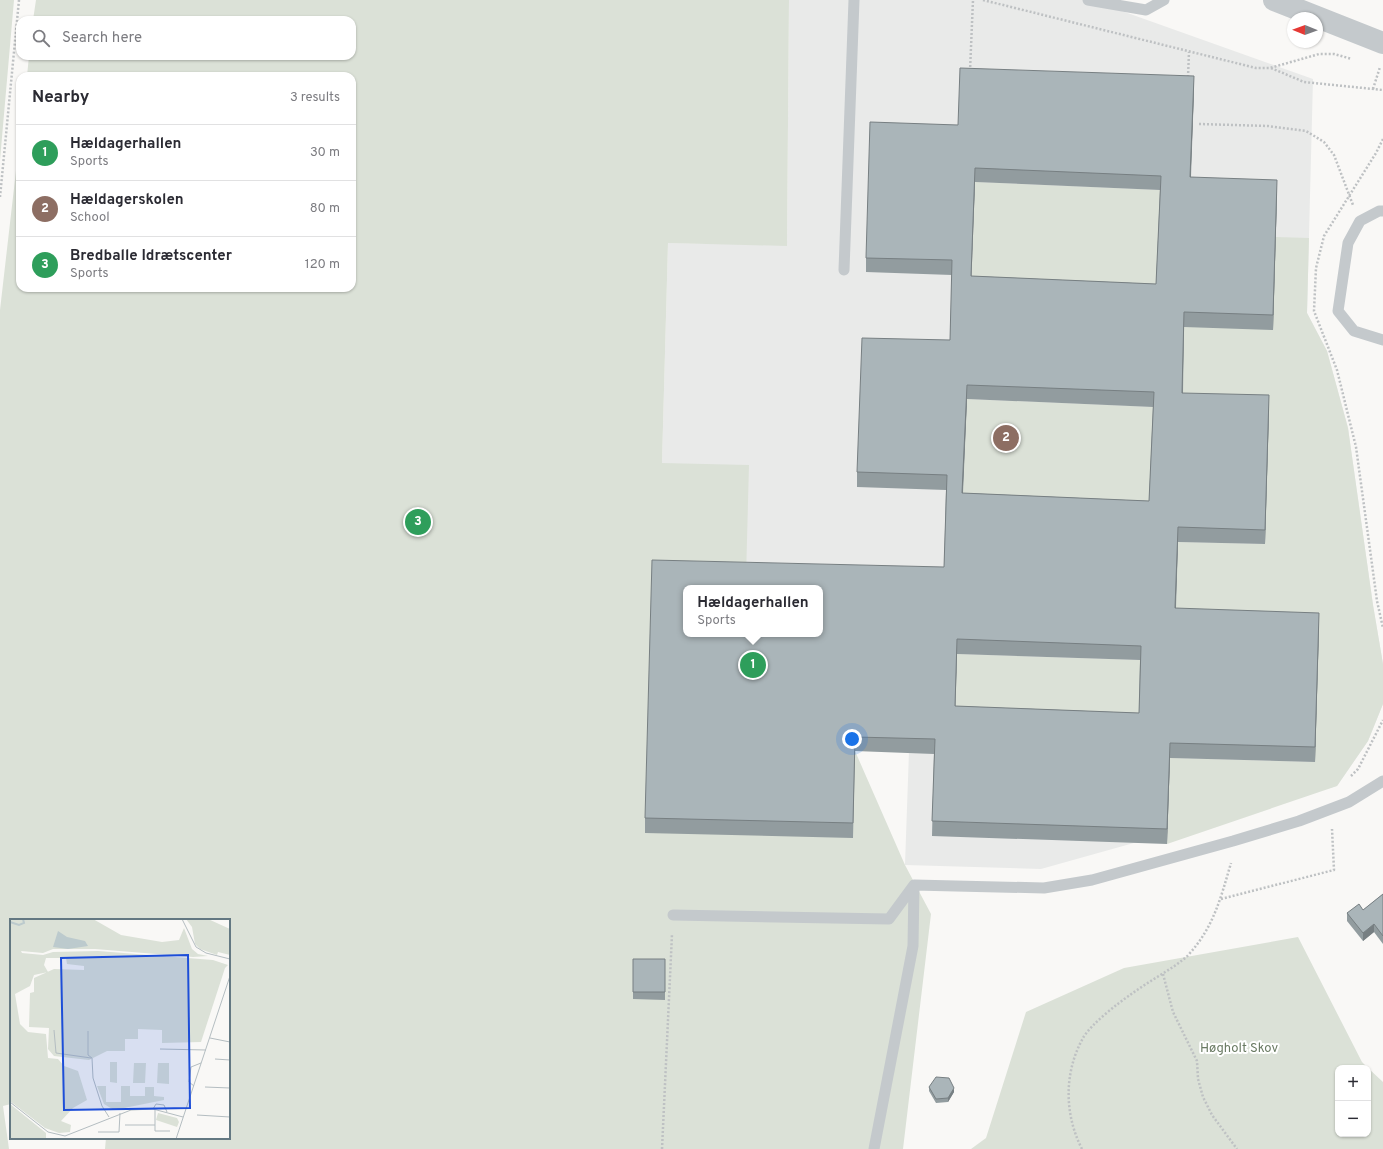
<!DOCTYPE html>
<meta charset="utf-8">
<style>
body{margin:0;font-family:Overpass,sans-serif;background:#f2f2f3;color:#2b2b33}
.controls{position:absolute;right:12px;bottom:12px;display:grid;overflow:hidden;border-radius:8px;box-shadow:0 1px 3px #0004}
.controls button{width:36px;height:36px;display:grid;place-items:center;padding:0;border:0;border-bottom:1px solid #e1e1e2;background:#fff;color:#2b2b33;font:20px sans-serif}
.compass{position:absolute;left:1287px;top:12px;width:36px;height:36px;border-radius:50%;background:#fff;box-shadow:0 1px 3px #0004;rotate:271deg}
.you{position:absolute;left:852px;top:739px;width:14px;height:14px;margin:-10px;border:3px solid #fff;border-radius:50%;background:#1a73e8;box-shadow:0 0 0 6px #1a73e833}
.badge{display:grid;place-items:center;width:26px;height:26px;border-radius:50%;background:#e83e27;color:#fff;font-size:13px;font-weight:700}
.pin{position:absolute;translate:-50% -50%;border:2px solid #fff;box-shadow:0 1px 4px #0006}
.popup{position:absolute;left:683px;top:585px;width:140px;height:52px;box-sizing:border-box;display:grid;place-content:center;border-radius:8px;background:#fff;filter:drop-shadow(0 1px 3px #0005);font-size:13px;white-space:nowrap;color:#7c7c81}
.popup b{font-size:15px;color:#2b2b33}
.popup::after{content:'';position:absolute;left:50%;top:100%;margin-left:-8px;border:8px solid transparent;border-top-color:#fff}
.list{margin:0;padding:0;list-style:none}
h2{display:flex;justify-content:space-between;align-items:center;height:52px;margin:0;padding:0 16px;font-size:17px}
h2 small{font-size:13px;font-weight:400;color:#7c7c81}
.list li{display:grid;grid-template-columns:26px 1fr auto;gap:12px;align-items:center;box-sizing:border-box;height:56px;padding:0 16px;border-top:1px solid #e1e1e2}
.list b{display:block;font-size:15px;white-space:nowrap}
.list p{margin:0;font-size:13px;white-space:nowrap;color:#7c7c81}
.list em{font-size:13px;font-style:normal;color:#7c7c81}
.icon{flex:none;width:22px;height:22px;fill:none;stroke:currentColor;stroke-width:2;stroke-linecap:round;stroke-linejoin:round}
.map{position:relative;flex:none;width:1383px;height:1149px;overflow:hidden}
.search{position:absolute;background:#fff;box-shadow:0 1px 3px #0004;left:16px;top:16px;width:340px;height:44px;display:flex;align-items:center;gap:10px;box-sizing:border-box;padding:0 14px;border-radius:12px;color:#7c7c81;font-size:15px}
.panel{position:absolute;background:#fff;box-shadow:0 1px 3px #0004;left:16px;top:72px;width:340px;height:220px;border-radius:12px}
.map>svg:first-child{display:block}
.built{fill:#e9eae9}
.green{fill:#dbe1d7;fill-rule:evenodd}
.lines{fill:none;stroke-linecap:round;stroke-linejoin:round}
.path{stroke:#bec1c3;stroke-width:2.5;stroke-dasharray:2 2;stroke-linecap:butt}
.service{stroke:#c4c9cc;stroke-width:11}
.tertiary{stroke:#c4c9cc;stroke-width:22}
.wall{fill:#929c9f;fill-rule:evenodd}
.shaded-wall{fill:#777f82}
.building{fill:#aab5b9;stroke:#777f82;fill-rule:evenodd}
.labels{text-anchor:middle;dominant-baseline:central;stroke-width:4;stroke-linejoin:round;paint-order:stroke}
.park-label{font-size:13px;fill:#697a62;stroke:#fff}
.inset-river{fill:none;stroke:#bccacd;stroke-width:2}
.inset-road{fill:none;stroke:#b4bdc1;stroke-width:1}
.view{fill:#1d4ed8;fill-opacity:0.15;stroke:#1d4ed8;stroke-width:2}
.inset-edge{fill:none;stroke:#637882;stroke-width:2}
</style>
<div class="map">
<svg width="1383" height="1149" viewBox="0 0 1383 1149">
<rect width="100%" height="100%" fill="#f9f8f6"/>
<!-- built -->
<path class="built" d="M789,0H1091L1313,79L1307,313L1327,351L1348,428L1373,605L1383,664V704L1368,741L1337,786L1041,869L905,865L909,751L859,580L746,578L662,463L668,243L787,245Z"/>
<!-- green -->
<path class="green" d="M0,0H14L0,160Z
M36,0H789L787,246L668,243L662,463L749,465L746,578L859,580L855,751L905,865L931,914L903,1149H105L106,1138H229V920H11V1104L3,1106L9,1149H0V310L20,136V288H352V76H27L29,56H352V20H33ZM686,588H820V634H686Z
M975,182L1161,190L1156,298L971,290Z
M1276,237L1309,238L1307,313L1327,351L1348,428L1373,605L1383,664V704L1368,741L1337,786L1167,844L1170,758L1315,762L1175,623L1178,542L1264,544L1182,407L1184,327Z
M967,399L1154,407L1149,516L962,508Z
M957,654L1141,660L1139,727L955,721Z
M1298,937L1362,1062L1368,1068H1338V1134H1368V1068L1383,1082V1149H971L986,1138L1026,1012L1124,968Z"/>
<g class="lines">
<!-- path -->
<path class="path" d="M983,0L1256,68H1270L1319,54H1334L1352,59
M1271,68L1304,82L1383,90
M970,71L973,0
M1188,77L1189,52
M1373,89L1380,67
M1199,124L1268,126L1306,131L1324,142L1334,155L1353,205
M1383,139L1376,153L1324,236L1316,268L1314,311L1337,370L1356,447L1377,601L1383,628
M0,197L19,0
M1351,776L1358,769L1383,720
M1221,899L1334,870L1332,829
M1163,974L1173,1012L1197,1061L1198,1079L1203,1097L1212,1115L1237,1149
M662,1149L672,934
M1082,1149C1064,1114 1064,1072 1083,1038C1091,1024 1117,1004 1130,995C1145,984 1161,975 1176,965C1181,961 1186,958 1190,953C1214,926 1221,897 1231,863"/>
<!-- service -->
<path class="service" d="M1088,0L1146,10L1164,0
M1383,211H1379L1360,221L1348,243L1338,311L1354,331L1383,340
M844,270L854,0
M673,915L889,919L914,885L1044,888L1092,880L1233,841L1299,821L1349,802L1383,781
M874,1149L913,946L914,885"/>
<!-- tertiary -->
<path class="tertiary" d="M1274,0L1383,43"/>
</g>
<!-- wall -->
<path class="wall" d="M1194,90L1191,177L1277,194L1273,330L1184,327L1183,393L1269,410L1265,544L1178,542L1176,608L1319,627L1315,762L1170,758L1167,844L932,836L934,754L855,751L853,838L645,833V818L944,567L946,490L857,487V472L950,340L952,275L866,272V258L958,125ZM975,182L1160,190L1156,284L971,276ZM967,399L1153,407L1149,501L963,493ZM957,654L1140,660L1139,713L955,706Z
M1383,894V944L1374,932L1363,941L1347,921V913L1363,910Z
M633,959H665V1000L633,999Z
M929,1087L954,1092L948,1102L936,1103L929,1091Z"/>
<!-- shaded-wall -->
<path class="shaded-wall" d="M1194,76V90L1190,192V177Z
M975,168V182L971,290V276Z
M1277,180V194L1273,330V315Z
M1184,312V327L1182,407V393Z
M967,385V399L962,508V493Z
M1269,395V410L1265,544V530Z
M1178,527V542L1175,623V608Z
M1319,613V627L1315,762V747Z
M957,639V654L955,721V706Z
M1170,743V758L1167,844V829Z
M1374,924V932L1363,941V933Z
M954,1088V1092L948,1102V1098Z"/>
<!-- building -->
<path class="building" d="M960,68L1194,76L1190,177L1277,180L1273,315L1184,312L1182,393L1269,395L1265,530L1178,527L1175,608L1319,613L1315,747L1170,743L1167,829L932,821L935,739L855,737L853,823L645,818L652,560L944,567L947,475L857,472L862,338L950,340L952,260L866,258L870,122L958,125ZM975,168L1161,176L1156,284L971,276ZM967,385L1154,392L1149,501L962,493ZM686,588H820V634H686ZM957,639L1141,646L1139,713L955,706Z
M1383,894V936L1374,924L1363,933L1347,913L1359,904L1363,910Z
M633,959H665V992H633Z
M936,1077L949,1078L954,1088L948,1098L936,1099L929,1087Z"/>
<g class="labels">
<!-- park labels -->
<g class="park-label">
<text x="1239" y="1049">Høgholt Skov</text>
</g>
</g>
<!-- overview -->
<g transform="translate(10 919)">
<rect width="220" height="220" fill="#f9f8f6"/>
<path d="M0,0H83L111,16L152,23L169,21L174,9L182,30L188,35L198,37L183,38L85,30H43L33,34L11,32L12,34L33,36L43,33L88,32L203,41L218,46L215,49L191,123L152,124V111L128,110V120H115V132H97L79,141L44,137L38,130L39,109L19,108L20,74L24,73V59L44,50L74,51V47L57,45L56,39H36L34,46L38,53L24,56L20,67L5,75L10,105L18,113L36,115L38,139L48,140L54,147L68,152L77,181L63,189L51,202L61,206L60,213L49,214L35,209L0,182ZM176,0H198L220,10V36L208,33L207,36L190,30L185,25L182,8ZM100,143H107V164L100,163ZM124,144H136L135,164H123ZM148,144H159V165L147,164ZM87,167H96V183H111V167H120V177H135V168H144V177L154,178V181L104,191L94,185ZM0,185L36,214V220H0ZM148,194L167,199L169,203L167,208L146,201Z" fill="#dbe1d7"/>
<path d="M48,12L57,18L75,22L78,27L58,30L43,28Z" fill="#bccacd"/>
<path class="inset-river" d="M0,3L9,6L14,4L13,0"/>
<path class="inset-road" d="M172,0L186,28L196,34L220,40M44,111L46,134L81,139M78,112V136L82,139L83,159L92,187L99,198M200,119L220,123M150,130L196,131M205,140L220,141M184,167L179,163L181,148L191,144M195,168L220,169M0,183L38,213L55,217L121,191L143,190L173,198M143,190L146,185L154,186L157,193M145,191V212H160M187,196L220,198M115,206H145M88,213H109L110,194M166,220L220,57"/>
<path class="view" d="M178,36L180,189L54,191L51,39Z"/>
<rect width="220" height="220" class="inset-edge"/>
</g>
</svg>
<div class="controls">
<button>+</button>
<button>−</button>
</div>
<svg class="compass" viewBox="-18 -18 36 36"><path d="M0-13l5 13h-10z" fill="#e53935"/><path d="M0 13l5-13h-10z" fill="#7c7c81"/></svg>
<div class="you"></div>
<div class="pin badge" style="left:753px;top:665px;background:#2e9e5b">1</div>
<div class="popup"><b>Hældagerhallen</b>Sports</div>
<div class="pin badge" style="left:1006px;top:438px;background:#8d6e63">2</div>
<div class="pin badge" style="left:418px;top:522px;background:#2e9e5b">3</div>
<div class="search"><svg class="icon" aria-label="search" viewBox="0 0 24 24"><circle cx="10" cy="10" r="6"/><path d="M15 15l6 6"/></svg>Search here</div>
<section class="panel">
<h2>Nearby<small>3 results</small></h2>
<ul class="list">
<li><span class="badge" style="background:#2e9e5b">1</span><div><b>Hældagerhallen</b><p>Sports</p></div><em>30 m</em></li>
<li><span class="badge" style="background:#8d6e63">2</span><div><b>Hældagerskolen</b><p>School</p></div><em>80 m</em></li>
<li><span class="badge" style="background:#2e9e5b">3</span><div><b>Bredballe Idrætscenter</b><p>Sports</p></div><em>120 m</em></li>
</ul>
</section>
</div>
